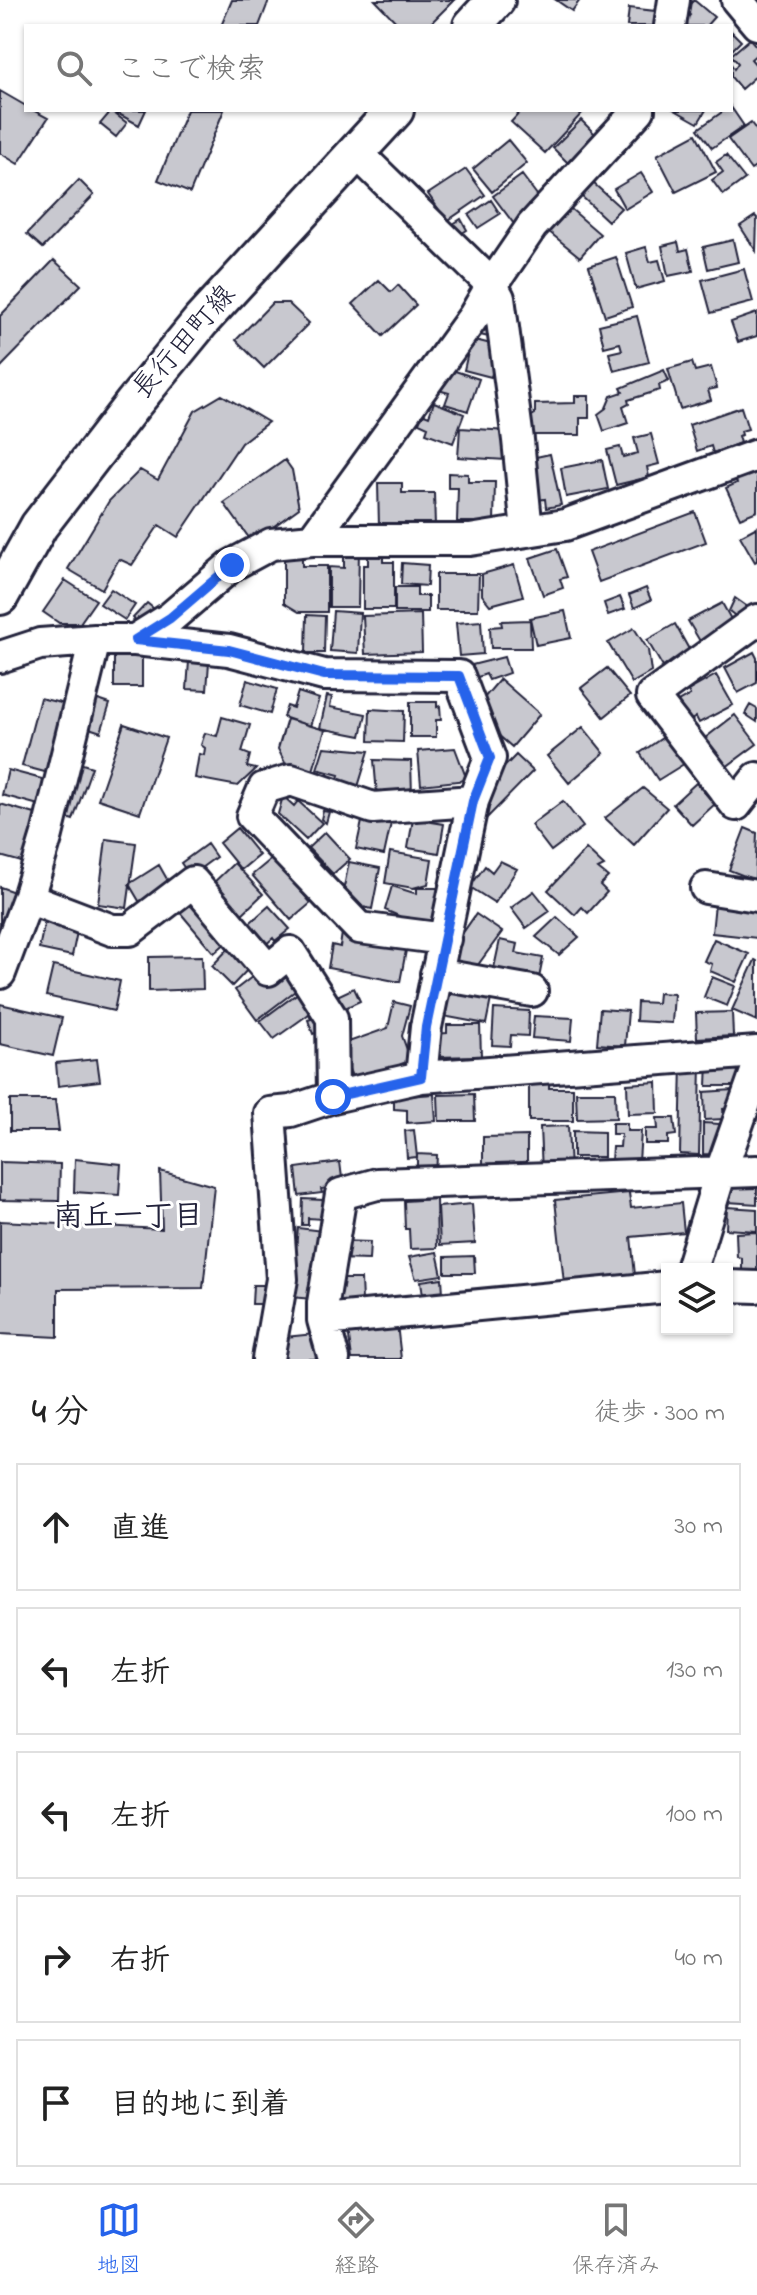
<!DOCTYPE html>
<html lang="ja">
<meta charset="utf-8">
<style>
body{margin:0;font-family:"Indie Flower","Klee One",sans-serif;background:#f6f6f6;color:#222}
.controls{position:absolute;right:24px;bottom:24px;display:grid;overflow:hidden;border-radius:0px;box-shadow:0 2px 6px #0004}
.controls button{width:72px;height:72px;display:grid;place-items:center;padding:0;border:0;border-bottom:2px solid #e0e0e0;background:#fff;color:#222;font:40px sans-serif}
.stop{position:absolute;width:24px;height:24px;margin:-18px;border:6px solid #2563eb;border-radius:50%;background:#fff}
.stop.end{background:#2563eb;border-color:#fff;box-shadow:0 2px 8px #0008}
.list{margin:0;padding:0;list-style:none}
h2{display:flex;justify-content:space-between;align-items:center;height:104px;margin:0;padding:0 32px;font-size:34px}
h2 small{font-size:26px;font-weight:400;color:#767676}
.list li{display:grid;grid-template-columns:52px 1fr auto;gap:24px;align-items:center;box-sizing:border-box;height:128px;margin:0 16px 16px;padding:0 16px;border:2px solid #e0e0e0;border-radius:0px}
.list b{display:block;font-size:30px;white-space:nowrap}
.list em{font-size:26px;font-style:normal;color:#767676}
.icon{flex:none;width:44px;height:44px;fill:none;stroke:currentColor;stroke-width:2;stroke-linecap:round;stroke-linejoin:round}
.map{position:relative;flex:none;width:757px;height:1359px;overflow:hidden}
.search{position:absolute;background:#fff;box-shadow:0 2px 6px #0004;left:24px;right:24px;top:24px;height:88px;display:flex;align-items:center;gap:20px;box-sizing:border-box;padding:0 28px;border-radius:0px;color:#767676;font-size:30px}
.sheet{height:824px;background:#fff}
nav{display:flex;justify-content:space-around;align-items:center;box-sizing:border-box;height:112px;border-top:2px solid #e0e0e0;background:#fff;font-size:22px;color:#767676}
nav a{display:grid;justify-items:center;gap:4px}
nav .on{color:#2563eb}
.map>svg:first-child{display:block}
.building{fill:#c8c8cf;stroke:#22223b;stroke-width:2}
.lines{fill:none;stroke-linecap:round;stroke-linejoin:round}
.minor-casing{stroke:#22223b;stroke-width:36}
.major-casing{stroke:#22223b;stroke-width:42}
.minor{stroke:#fff;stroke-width:30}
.major{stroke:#fff;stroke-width:36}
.route{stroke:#2563eb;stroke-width:10}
.labels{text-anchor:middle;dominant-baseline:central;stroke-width:6;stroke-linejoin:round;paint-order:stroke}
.street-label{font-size:28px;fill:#22223b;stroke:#fff}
.neighbourhood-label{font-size:30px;font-weight:bold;fill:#22223b;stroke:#fff}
</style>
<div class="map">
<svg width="757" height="1359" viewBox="0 0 757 1359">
<rect width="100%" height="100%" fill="#fff"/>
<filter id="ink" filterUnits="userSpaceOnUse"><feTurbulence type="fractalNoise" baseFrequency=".0125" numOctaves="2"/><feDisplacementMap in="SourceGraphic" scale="16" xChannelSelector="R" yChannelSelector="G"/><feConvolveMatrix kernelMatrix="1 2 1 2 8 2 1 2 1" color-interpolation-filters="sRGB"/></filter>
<g filter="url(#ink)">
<!-- building -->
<path class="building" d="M232,0H269L259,26H221Z
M375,0H454L428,26H400Z
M556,0H580L572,11Z
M694,0L714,17L706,26H680L690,15L684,10Z
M629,8L655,11L654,26H627Z
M731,31L741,41L731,51Z
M750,39L757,47V54L751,59L757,66V75L741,89L731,77V64L734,69L738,63L731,55Z
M0,91L26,106V110H33L48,118L18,164L0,153Z
M731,107L744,126L712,148L698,129L725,110H731Z
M116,110H146L139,125L115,112Z
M187,110H224L190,193L158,180Z
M522,110H585L545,153L511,122Z
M675,110H706L698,123Z
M111,111L127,123L116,137L100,124Z
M581,120L600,139L572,167L553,148Z
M751,123L757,131V166L751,170L728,139Z
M696,134L716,172L676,192L657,155Z
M508,140L527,163L492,192L473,169Z
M726,155L745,179L723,195L712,180L723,172L716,162Z
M466,169L485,195L447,221L428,194Z
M641,173L653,192L625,209L614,189Z
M522,175L543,203L514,224L493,196Z
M79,180L94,195L43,248L27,234Z
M592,182L621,208L608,221L580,195Z
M491,200L500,214L478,228L469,215Z
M564,203L600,234L580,257L543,227Z
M755,216L757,218L756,251L740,226Z
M461,219L467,230L459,235L453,224Z
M733,240L738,262L708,269L703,247Z
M678,242L680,251L688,249L693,271L668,276L662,246Z
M646,247L650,262L659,260L665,281L636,289L626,253Z
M616,257L632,307L605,316L589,266Z
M54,260L81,285L0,368V316Z
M744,269L753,302L711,313L702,280Z
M379,280L391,292L398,285L416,305L383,336L353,304Z
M272,303H288L309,323L264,368L236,340Z
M757,313V336L738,342L731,322Z
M484,315L497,339L480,335Z
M637,316L649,362L614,371L609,353L622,350L620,343L604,347L599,325Z
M471,339L499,346L491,377L464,370Z
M692,362L695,371L711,367L717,388L708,390L711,400L680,409L668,369Z
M446,368L479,379L468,411L445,404L449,393L438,390Z
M664,370L669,381L659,385L660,390L628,400L629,404L623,407L628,423L604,431L598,414L606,408L611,396L623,392L621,388Z
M222,395L268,422L241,443L178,537L159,525L132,565L119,559L102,589L68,569L109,501L140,470L158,480L195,411Z
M575,396H589V418H580V435H527V419L535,414V404L575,403Z
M434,402L464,414L453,443L426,433L428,427L419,423L422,413L429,416Z
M741,407L748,429L741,431L742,435L738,436L740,443L713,453L711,446L697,451L689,425Z
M460,428L508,431L506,460L458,457Z
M651,434L659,464L647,467L649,477L616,485L607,450L620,447L623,457L638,453L634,438Z
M550,454L561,505L546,508L545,499L531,501L522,460Z
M285,460L292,470L299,508L252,542L224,503Z
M602,460L608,489L566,497L561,468Z
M757,469V511L740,518L726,488L737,483L734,475Z
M448,473L468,474V482H495L494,522H457L458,488H448Z
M378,483H402V493H434L435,526L379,527Z
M695,512L706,542L599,582L588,552Z
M757,527V561L755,562L740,536Z
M284,546H302V566H327V612H299L284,603Z
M344,547H359L358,607H329V567L344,568Z
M557,549L567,577L560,579L563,588L543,595L530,558Z
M368,550H383V562H394V609H363V565H368Z
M402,563L428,565L427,586L401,584Z
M514,565L523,596L490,605L482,595V574Z
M436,574H479L478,610H436Z
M65,580L96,600L80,623H59L43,612Z
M395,587H417V596H428V612H395Z
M646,588L651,600L634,608L629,595Z
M111,589L135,605L125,620L100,604Z
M620,597L625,609L608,615L604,603Z
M735,598L752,610L743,622L729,611Z
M147,603L165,618L143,628L133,618Z
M722,603L737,630L704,648L688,621Z
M333,611L360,613L358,653L330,651Z
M565,611L571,638L536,645L530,618Z
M421,614L422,652L365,654L363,616Z
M307,615L325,616L324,653H306Z
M530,620L531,648H491L490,627L502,626L501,621Z
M481,621L483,654L459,656L456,623Z
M675,624L691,653L664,669L647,640Z
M634,628L648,650L651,672L632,683L608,643Z
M754,652L757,658V683L738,693L725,668Z
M142,656V687H114V657Z
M504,657L509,673L489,680L486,674L464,682L460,668Z
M189,661L209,662L207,690L187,689Z
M607,668L630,696L604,717L581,688Z
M716,675L733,705L699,723L696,717L688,722L678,702L690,695L688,691Z
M500,679L540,714L512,747L481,720L478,705Z
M247,680L277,689L270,714L240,705Z
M298,692L319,699L310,726L283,717L287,706L293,708Z
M327,696L332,697L330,707L366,714L361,736L320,728Z
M40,698L73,706L56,775L22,766Z
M92,698L110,704L101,732L83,726Z
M410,702H437V707L440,706L441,720H436V737H410Z
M750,705L757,709V722L745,714Z
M370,709L404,711L403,742L369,741Z
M735,715L757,744L722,770L700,742Z
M222,717L250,725L242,752L250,755L247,767L256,769L238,786L195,778L199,754L204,755L205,748L201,745L205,733L217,736Z
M287,719L325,730L312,774L287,767L278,749Z
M124,724L166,738L140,813L98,799Z
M583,727L604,753L569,783L547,756Z
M668,734L687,762L658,780L640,753Z
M324,747L369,751L357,790L336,786L339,775L317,769Z
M455,748L467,780L421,785L418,751Z
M516,755L533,771L484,821L482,790Z
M374,760L411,761L412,795H377Z
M76,762L92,767L73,820L58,815Z
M8,770L53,782L46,807L2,795Z
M696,783L715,804L692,825L673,804Z
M643,788L667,808L634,845L605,818Z
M283,796L294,806L298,801L322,823L306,840L278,814Z
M563,801L583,827L551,851L531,825Z
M0,804L42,816L29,864L0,856Z
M323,811L329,812L326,823L321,819Z
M363,817L391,823L384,855L356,849Z
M413,819L444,824L439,853L408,848Z
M237,828L259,855L241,870L219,843Z
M745,828L757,833L755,880L729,870Z
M325,832L350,859L333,874L308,848Z
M106,839L136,843L127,908L98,904Z
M207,844L216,857L190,876L181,863Z
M586,849L604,866L598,869L608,877L600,885L607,892L588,913L582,907L575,915L548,890Z
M281,851L298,871L290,878L311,903L291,920L252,875Z
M390,852L432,859L428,884L413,888L385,883Z
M500,861L517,869L495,903L470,887L485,866L492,872Z
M349,862L380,868L372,909L363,907L344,887Z
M234,863L263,894L239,917L210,886Z
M159,865L172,888L142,906L129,884Z
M392,886L417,894V888H439L431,926L396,922L399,916L385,910Z
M0,887L20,894L0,933Z
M534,891L550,911L526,928L511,908Z
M197,894L234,936L214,953L178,910Z
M715,903L757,908V938L712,933Z
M269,906L290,929L275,941L273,938L262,948L245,927Z
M476,914L502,932L472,973L453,966L458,940Z
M46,915L79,922L72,956L39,949Z
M557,917L579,937L559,955L536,937Z
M342,933L407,945L400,982L328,968L332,945L340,947Z
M714,939L749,954L736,982L710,971L712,964L704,961Z
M500,940L518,944L516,953L543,958L539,978L526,975L511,980L513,971L494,968Z
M231,946L251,966L232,986L212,966Z
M202,956L203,989L149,991V957Z
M287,957L299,988L257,1020L235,990L257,973Z
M755,960L757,961V1021L732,1010Z
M53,966L120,981L114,1011L46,996Z
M712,977L735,986L727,1006L704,997Z
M449,983L491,999L486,1024L443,1016Z
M354,988L360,1001L343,1009L337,996Z
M302,990L316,1009L274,1039L260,1021Z
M658,993L674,994L672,1023L636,1021L637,1002L657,1003Z
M394,1002L410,1006L402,1036L411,1061L401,1064L404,1074L356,1087L340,1045L388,1028Z
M0,1004L62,1018L53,1056L0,1044Z
M323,1006L330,1028L313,1034L308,1020L311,1019L310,1016Z
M494,1009L529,1011L528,1036L511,1035L510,1046L492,1045Z
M600,1009L628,1011L625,1046L597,1044Z
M732,1012L733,1036L697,1038L696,1013Z
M534,1016L573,1018L571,1041L532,1038Z
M447,1025H480L481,1056L433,1057V1034L447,1033Z
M97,1059L100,1081L58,1086L56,1063Z
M682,1062L701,1063L699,1155L680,1154Z
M708,1062L741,1063V1086H707Z
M529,1072H549V1088H573V1121H529Z
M657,1082L658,1113L628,1114L627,1084Z
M733,1090L735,1108L723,1109L724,1119L705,1120L704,1092Z
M576,1092H615L616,1118L577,1119Z
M434,1094L436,1121L407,1123V1110L394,1109V1097Z
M474,1094L475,1121H439L438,1095Z
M10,1100H55L59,1131H10Z
M657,1118H674L676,1135L668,1136V1144H645V1129H658Z
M612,1123H627V1131H641L639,1162L611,1161L612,1147H620L621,1134H612Z
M703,1123L720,1124L719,1155L703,1154Z
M568,1126L570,1171L542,1172L540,1127Z
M414,1130L417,1157L407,1158L405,1131Z
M573,1131L604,1132V1157H573Z
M527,1136V1174H483V1137Z
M417,1154L437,1155L436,1176L417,1175Z
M75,1159L121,1164L119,1195L74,1192Z
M0,1162L60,1164L59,1201L0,1200Z
M340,1162L343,1186L321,1189L322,1193L299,1196L296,1168Z
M160,1171L214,1186L203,1288L58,1289V1337L0,1334V1221L162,1229Z
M730,1178L757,1180V1204L728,1202Z
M629,1193L631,1208L681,1203L684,1232L631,1237L635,1275L564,1283L555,1200Z
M303,1199L323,1200L322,1219L308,1218V1225H302Z
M436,1199L437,1248L410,1249L409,1229H405L404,1201Z
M472,1204L475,1243L440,1245L438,1207Z
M727,1207L757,1209V1231L726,1229Z
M298,1228L323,1231L312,1299L291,1297Z
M757,1232V1279H742V1258L737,1257L736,1233Z
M337,1241L370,1242L369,1260L337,1259Z
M437,1252L442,1275L416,1279L409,1257Z
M474,1256L475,1273H445V1257Z
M442,1278L443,1293L423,1296L421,1281Z
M331,1279H361L362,1301L331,1302Z
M253,1285H264V1304H252Z
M397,1324L401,1359H352L348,1330Z
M314,1334L317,1359H279L276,1338Z"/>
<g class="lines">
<defs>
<path id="minor" d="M737,0L757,24
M670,26L674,0
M356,152L492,285L499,298L518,440L527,531
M312,540L474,316L492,285L532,226L639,110
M757,620L652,696L736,805L757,778
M135,640L229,650L324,675L459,676L490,758L473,801L426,1027L421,1077
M0,657L40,644L95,640H135L170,618L232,565L271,544L312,540H470L565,525L757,455
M706,888L757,896
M28,898L112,930H130L193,882L268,970L290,952L332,1018L333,1097
M445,939L359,928L252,816L264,788L291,780L373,808L473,801
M0,973L28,898L47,835L95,640
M436,974L532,991
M691,1269L721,1171L757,1069
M727,1286L757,1287
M323,1320L667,1287
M268,1359L282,1279L270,1113L291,1111L333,1097L421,1077L757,1052
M334,1359L323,1320V1303L341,1194L377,1184L757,1171"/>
<path id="major" d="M472,26L496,0
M0,596L39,526L133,404L201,321L395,110"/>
</defs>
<!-- minor casing -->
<use href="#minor" class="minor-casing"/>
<!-- major casing -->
<use href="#major" class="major-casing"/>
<!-- minor -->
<use href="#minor" class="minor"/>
<!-- major -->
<use href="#major" class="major"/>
</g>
</g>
<g class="lines" filter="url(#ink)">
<!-- route -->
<path class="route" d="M232,565L170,618L135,640L229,650L324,675L459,676L490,758L473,801L426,1027L421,1077L333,1097"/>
</g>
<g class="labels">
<!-- street labels -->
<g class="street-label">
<text transform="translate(185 343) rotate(-49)">長行田町線</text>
</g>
<!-- neighbourhood labels -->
<g class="neighbourhood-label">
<text x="128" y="1218">南丘一丁目</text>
</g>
</g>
</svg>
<div class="controls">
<button><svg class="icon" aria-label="layers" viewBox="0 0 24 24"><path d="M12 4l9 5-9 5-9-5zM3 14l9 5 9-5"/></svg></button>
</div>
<div class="stop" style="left:333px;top:1097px"></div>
<div class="stop end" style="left:232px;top:565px"></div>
<div class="search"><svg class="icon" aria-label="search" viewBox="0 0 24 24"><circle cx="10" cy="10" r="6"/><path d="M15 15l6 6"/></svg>ここで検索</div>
</div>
<section class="sheet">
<h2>4 分<small>徒歩 · 300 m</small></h2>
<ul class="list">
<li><svg class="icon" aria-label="ahead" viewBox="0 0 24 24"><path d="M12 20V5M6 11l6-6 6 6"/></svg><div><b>直進</b></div><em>30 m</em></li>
<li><svg class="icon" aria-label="left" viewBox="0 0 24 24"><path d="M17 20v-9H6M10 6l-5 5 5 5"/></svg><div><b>左折</b></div><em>130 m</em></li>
<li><svg class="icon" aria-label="left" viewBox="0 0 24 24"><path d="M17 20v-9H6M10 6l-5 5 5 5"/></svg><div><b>左折</b></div><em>100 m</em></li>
<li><svg class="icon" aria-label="right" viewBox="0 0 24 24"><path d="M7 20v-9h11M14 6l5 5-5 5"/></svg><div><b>右折</b></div><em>40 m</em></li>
<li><svg class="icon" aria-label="arrive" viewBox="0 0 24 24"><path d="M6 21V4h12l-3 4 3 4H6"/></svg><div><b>目的地に到着</b></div></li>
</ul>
</section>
<nav>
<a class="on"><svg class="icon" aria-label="map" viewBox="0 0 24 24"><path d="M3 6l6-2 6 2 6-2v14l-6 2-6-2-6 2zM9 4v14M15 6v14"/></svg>地図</a>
<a><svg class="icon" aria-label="directions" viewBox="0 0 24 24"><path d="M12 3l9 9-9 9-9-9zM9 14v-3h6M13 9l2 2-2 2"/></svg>経路</a>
<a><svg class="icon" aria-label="saved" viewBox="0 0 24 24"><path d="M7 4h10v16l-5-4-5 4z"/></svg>保存済み</a>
</nav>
